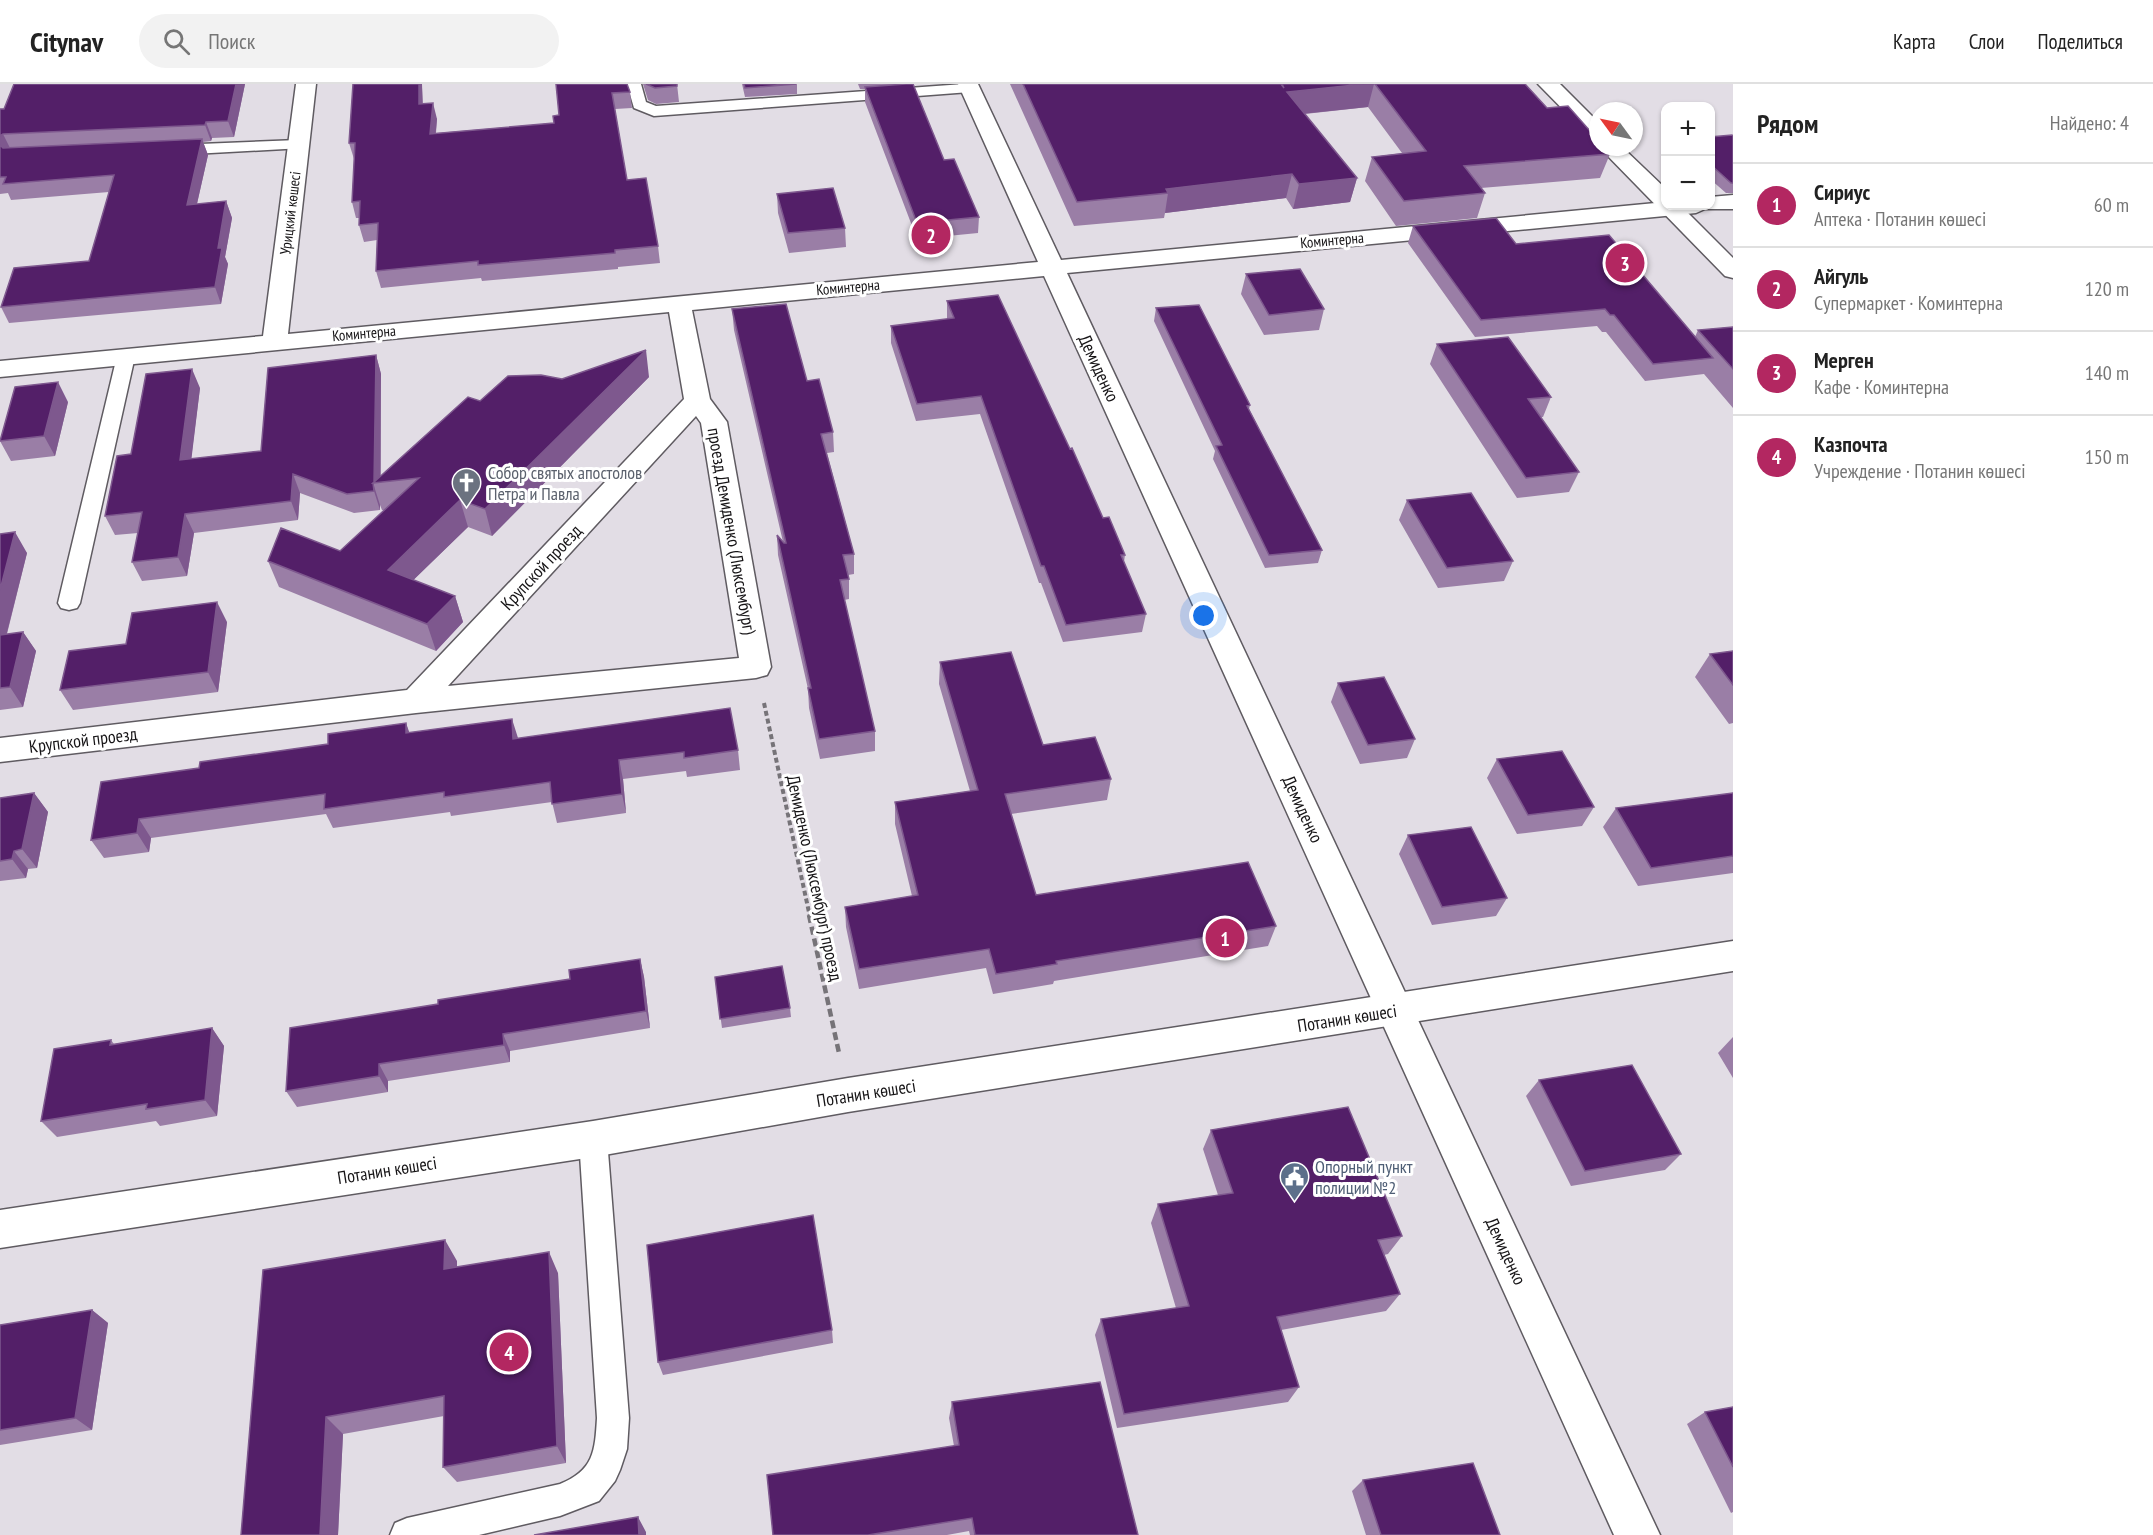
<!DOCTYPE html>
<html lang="ru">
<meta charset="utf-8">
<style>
body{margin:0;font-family:"PT Sans Narrow",sans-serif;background:#f2f2f2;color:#222}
.controls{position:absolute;right:18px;top:18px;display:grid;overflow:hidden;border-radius:12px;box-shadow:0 2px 4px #0004}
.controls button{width:54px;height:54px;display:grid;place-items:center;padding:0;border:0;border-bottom:2px solid #e0e0e0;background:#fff;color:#222;font:30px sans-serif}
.compass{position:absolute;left:1589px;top:18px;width:54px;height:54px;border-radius:50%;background:#fff;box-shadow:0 2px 4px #0004;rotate:303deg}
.you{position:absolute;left:1204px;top:532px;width:21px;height:21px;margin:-15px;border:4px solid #fff;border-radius:50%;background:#1a73e8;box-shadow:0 0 0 9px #1a73e833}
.badge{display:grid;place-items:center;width:39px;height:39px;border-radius:50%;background:#b32761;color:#fff;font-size:20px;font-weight:700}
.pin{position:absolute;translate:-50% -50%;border:3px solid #fff;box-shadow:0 2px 6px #0006}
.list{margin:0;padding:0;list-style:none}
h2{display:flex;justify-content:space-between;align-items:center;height:78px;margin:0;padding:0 24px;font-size:26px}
h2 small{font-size:20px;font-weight:400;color:#767676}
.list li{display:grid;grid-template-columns:39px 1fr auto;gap:18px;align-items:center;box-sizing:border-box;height:84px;padding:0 24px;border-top:2px solid #e0e0e0}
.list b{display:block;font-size:22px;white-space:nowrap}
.list p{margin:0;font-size:20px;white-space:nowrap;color:#767676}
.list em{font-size:20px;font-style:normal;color:#767676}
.icon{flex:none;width:33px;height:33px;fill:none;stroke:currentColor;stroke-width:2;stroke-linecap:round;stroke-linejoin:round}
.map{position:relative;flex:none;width:1733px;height:1451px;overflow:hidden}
header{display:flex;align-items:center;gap:36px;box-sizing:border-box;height:84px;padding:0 30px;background:#fff;border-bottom:2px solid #e0e0e0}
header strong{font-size:28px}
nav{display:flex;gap:33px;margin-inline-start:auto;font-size:21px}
.search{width:420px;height:54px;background:#f2f2f2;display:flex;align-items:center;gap:15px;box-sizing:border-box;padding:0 21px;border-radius:33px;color:#767676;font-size:22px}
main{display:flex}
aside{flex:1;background:#fff}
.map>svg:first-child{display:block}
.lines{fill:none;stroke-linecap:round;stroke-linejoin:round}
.service-casing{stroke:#5f5b61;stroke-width:3}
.minor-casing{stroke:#5f5b61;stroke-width:3}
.tertiary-casing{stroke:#5f5b61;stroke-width:3}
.secondary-casing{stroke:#5f5b61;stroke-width:3}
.path-far1{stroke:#767378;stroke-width:4;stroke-dasharray:5 3;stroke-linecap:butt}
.path{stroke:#767378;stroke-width:4.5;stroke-dasharray:8 4;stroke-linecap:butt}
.service{fill:#fff;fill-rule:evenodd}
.minor{fill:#fff;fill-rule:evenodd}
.tertiary{fill:#fff;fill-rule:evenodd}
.secondary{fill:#fff;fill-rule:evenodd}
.wall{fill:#9a7ea6}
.shaded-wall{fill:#7e588e}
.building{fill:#531f68;stroke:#7e588e;stroke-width:1.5}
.labels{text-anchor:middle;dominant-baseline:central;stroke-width:6;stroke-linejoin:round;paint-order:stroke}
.far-street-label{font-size:15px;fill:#161416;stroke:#fff}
.street-label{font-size:18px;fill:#161416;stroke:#fff}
.worship-label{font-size:18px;fill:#5b616d;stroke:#fff;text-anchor:start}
.service-label{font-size:18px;fill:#4e5e75;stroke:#fff;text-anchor:start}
</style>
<header>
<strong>Citynav</strong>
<div class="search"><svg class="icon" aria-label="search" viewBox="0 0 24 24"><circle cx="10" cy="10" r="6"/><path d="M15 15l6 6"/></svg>Поиск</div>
<nav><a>Карта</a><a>Слои</a><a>Поделиться</a></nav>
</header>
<main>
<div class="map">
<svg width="1733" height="1451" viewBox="0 0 1733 1451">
<rect width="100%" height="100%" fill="#e2dde5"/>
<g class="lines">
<defs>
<path id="service" d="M627,0H641L646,18L656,22L964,0L975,1L977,4L970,8L654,32L634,24Z
M298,56L306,61L303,64L175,71L167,66L175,61Z
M126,267L132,268L135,272L80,519L77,524L69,526L61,524L58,519L117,272L120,268Z
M593,1042L603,1046L607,1055L629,1334L627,1365L620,1386L615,1397L599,1417L560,1432L479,1451H390L395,1439L407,1434L560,1400C594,1386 595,1367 597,1334L579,1055L583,1046Z"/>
<path id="minor" d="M296,0H316L288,250L1038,178L958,0H978L1061,176L1666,118V122H1710V113L1733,111V125H1705L1696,129L1067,189L1660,1451H1614L1044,192L692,226L710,315L727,338L771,583L767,591L756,594L416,629L0,678V654L407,606L684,315L669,228L0,293V277L263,252ZM696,332L701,339L739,574L448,602Z"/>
<path id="tertiary" d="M1538,0H1560L1598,38V56L1591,54Z
M1599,63H1622L1666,105V122H1681L1733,174V194L1725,192Z"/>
<path id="secondary" d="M1733,857V887L848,1028L593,1073L0,1164V1126L593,1037L848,994Z"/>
</defs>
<!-- service casing -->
<use href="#service" class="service-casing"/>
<!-- minor casing -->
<use href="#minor" class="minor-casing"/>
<!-- tertiary casing -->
<use href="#tertiary" class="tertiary-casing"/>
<!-- secondary casing -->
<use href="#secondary" class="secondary-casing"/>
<!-- path-far1 -->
<path class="path-far1" d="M764,619L810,833"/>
<!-- path -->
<path class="path" d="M809,831L839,969"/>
<!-- service -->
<use href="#service" class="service"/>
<!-- minor -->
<use href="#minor" class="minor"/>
<!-- tertiary -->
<use href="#tertiary" class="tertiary"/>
<!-- secondary -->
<use href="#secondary" class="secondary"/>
</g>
<!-- wall -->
<path class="wall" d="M245,0L234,53L212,54L211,57L203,58L208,71L197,120L226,117L232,134L225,173L228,180L221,220L9,239L1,223L89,177L109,108L11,116L8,109L0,110V25Z
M353,0H422L423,20L437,35L436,49L554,39L559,31L556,0L630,8L632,24L615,25L627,96L658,162L660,179L618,183V185L482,197L481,194L381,204L376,187L377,156L364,158L359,141V134H356L352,118L354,75L349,59Z
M643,0H677L679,18L656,20L648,16Z
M742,0H797V10L745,13Z
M858,0H913L944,76L979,133L978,149L917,155L865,18V5H860Z
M1010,0H1525L1547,24L1610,70L1600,94L1481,104L1485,109L1477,134L1396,142L1365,97L1372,73L1402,69L1368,23L1305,30L1357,94L1350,118L1293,125L1286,114L1165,129L1164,134L1074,142Z
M1733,52V109H1726L1710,95V53Z
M777,110L845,144L846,163L789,169L778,129Z
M1413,142L1516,160L1695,253L1698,246L1733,243V324L1704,290L1645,297L1606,248H1602L1597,242L1475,253L1408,159Z
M1246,190L1324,225L1319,246L1264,251L1241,210Z
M947,217L1070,365L1103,434L1125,471L1124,478L1146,530L1142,548L1063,558L1041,499H1039L980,330L916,337L891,259V242L947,235Z
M1156,224L1250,321L1249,325L1322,466L1318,479L1265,484L1213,375L1215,367L1154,237Z
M732,225L807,297L833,348L834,368L827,369L854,470V490L848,491L849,495V515L844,516L875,647V667L820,675L809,624L808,605L778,471L777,451L783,458L734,246Z
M1437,260L1551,313L1543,333H1540L1579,388L1569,408L1517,414L1430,280Z
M376,271L381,290V393L480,317L562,295L649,293L492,452L468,443L413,496L455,512L463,538L436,567L279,503L268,477L340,467L385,426H382L380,421V426L354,429L300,409L298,436L194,449L187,492L142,497L132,478L138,449L115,451L105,432L131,370L200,304L191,375L261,367Z
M68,318L55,372L11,377L0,357V355Z
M1407,416L1513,477L1504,497L1438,504L1399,436Z
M0,450L27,469L7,550L23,548L36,567L23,623L0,626Z
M227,538L218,608L73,626L60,606L126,560Z
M1733,567V639L1729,640L1695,593L1710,570Z
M940,578L1043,661L1111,695L1107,716L1011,730L1036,811L1276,842L1268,862L1054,897L1053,900L993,910L986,884L859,905L846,843L845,823L912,812L895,740V718L970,707L939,600Z
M1338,599L1415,655L1407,674L1360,680L1331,618Z
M406,639L409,649L738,666L740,686L687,693L686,687L623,695L626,729L557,739L552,718L451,732L450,728L333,744L326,730L151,754L149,768L104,774L91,756L199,684L328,660Z
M1497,675L1594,723L1582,742L1517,750L1487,694Z
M34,709L48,728L37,784L28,785L26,794L0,797V714Z
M1733,709V789L1638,802L1603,743L1616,724Z
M1408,751L1507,814L1496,832L1432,841L1399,770Z
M640,875L644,893L650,944L510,967V978L388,997V1008L297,1023L286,1007L438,920L570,895Z
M715,893L790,924L791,933L722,944Z
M212,944L224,962L217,1032L160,1042L156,1037L57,1053L41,1037L111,956L114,960Z
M1733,953V994L1718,969Z
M1539,996L1681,1070L1665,1086L1571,1102L1526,1012Z
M1211,1046L1402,1152L1388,1170L1384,1171L1400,1210L1386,1227L1281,1246L1299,1303L1288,1318L1117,1344L1095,1251L1101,1235L1176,1224L1151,1139L1158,1120L1218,1111L1203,1065Z
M457,1177V1183L558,1189L566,1379L457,1398L443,1383L444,1332L343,1350L338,1451H241L263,1186Z
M92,1226L108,1239L92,1346L0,1361V1241Z
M832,1246L833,1259L663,1291L658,1278Z
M952,1318L1138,1451H970L969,1447L947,1451H773L954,1362L949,1334Z
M1733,1323V1428L1731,1429L1687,1340L1705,1328Z
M1363,1396L1500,1451H1366L1352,1407Z"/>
<!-- shaded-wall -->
<path class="shaded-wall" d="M236,0H245L234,53L228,37Z
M419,0H422V4L423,36L419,20Z
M1364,0H1374L1368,23L1282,32L1287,8Z
M433,19L437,35L434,66L430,50Z
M206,38L212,54L211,57L205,41Z
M3,50L11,66L0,70V52Z
M202,55L208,71L193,137L187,121Z
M1292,90L1286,114L1165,129L1168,109L1166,105Z
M1357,94L1350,118L1293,125L1299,100Z
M226,117L232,134L225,173L228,180L221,220L215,203L218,164Z
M646,266L649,293L492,452L485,425Z
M376,271L381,290L380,399H374Z
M192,285L200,304L189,395L180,376Z
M58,298L68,318L55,372L44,352Z
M293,390L300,409L298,436L291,417Z
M374,402L380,421V426L374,407Z
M460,416L468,443L397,512L388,486Z
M185,430L194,449L187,492L178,473Z
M15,448L27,469L1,572L0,570V506Z
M455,512L463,538L436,567L427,540Z
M217,518L227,538L218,608L208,588Z
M23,548L36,567L23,623L10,603Z
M512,635L518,654L513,655Z
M406,639L413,659L406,649Z
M619,676L623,695L626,729L622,710Z
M34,709L48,728L37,784L22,765Z
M139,735L151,754L149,768L137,749Z
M14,767L28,785L26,794L12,775Z
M640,875L644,893L650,944L646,927Z
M212,944L224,962L217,1032L205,1016Z
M503,950L510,967V978L504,961Z
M379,980L388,997V1008L379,992Z
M445,1156L457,1177V1206L444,1185Z
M549,1168L558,1189L566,1379L557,1362Z
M92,1226L108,1239L92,1346L75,1334Z
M326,1333L343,1350L338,1451H320Z
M638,1433L646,1448V1451H639Z"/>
<!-- building -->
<path class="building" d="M14,0H236L228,37L206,38L205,41L3,50L0,52V25H4Z
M353,0H419V20L433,19L430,50L554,39L553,32L559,31L556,0H627L630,8L612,9L627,96L646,94L658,162L615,166V169L478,181V177L376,187L378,139L359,141L360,117L352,118L355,59H349Z
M646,0H677V2L655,4Z
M744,0H796L745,4Z
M906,0H913L944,76L954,75L979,133L917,139L865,3Z
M1023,0H1281L1284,4L1282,0H1364L1287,8L1357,94L1299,100L1292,90L1166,105L1168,109L1077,118Z
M1375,0H1525L1547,24L1568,22L1598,56V63H1604L1610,70L1464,82L1485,109L1404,117L1372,73L1426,67Z
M1732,51L1733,52V99H1731L1710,80V53Z
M202,55L187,121L226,117L218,164H222L215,203L1,223L14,184L89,177L114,91L3,100L6,93H0V61L3,64Z
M833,104L845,144L788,149L777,110Z
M1496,134L1516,160L1609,151L1713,274L1653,280L1614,231H1610L1605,225L1481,236L1413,142Z
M1300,185L1324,225L1269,231L1246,190Z
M998,211L1070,365L1072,364L1103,434L1109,433L1125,471H1121L1146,530L1066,541L1044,482H1041L981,312L917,320L891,242L954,234L947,217Z
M786,220L807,297L819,295L833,348L821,350L854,470L843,471L849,495L840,496L875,647L819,655L808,604H811L777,451L784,459H786L732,225Z
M1199,221L1250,321L1247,322L1322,466L1269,471L1216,362L1222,361L1156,224Z
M1733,243V285L1698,246Z
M1508,253L1551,313L1528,315L1579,388L1526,394L1437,260Z
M646,266L485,425L460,416L388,486L455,512L427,540L268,477L281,444L340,467L419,394L373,399L468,313L480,317L508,292L541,291L562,295Z
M376,271L374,399H373L374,407L347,410L293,390L291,417L185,430L178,473L132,478L142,428L105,432L117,372L131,370L146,290L192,285L180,376L261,367L268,284Z
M58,298L44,352L0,357L15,303Z
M1471,409L1513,477L1447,484L1407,416Z
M15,448L0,506V450Z
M217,518L208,588L60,606L69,567L126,560L132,529Z
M23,548L10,603L0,604V551Z
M1733,567V601L1710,570Z
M1011,568L1043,661L1095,653L1111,695L1005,710L1036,811L1248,778L1276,842L1056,877L1057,880L996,890L989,865L859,885L845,823L918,811L895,718L978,706L940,578Z
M1384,593L1415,655L1368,661L1338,599Z
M730,624L738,666L684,674V668L619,676L622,710L552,720L550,698L444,713V708L324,725L325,710L139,735L137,749L91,756L101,698L199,684L200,678L328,660V650L406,639V649L512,635L513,655Z
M1562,667L1594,723L1528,731L1497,675Z
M34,709L22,765L14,767L12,775L0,777V714Z
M1733,709V772L1651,784L1616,724Z
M1471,743L1507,814L1442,823L1408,751Z
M640,875L646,927L503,950L504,961L379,980V992L286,1007L290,944L438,920V916L570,895L569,886Z
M782,882L790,924L720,935L715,893Z
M212,944L205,1016L146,1025L147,1020L41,1037L54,965L111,956L110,961Z
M1632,981L1681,1070L1585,1087L1539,996Z
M1348,1023L1402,1152L1378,1156L1400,1210L1277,1233L1299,1303L1124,1330L1101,1235L1189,1222L1158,1120L1233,1109L1211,1046Z
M813,1131L832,1246L658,1278L647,1161Z
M445,1156L444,1185L549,1168L557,1362L443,1383L444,1312L326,1333L320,1451H241L263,1186Z
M92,1226L75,1334L0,1346V1241Z
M1100,1298L1138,1451H975L972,1434L868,1451H773L767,1391L959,1361L952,1318Z
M1733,1323V1383L1705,1328Z
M1473,1379L1500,1451H1381L1363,1396Z
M638,1433L639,1451H534Z"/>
<!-- icons -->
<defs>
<symbol id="church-pin" viewBox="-11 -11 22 30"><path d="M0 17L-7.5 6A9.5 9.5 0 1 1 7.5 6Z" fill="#6b7280" stroke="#fff"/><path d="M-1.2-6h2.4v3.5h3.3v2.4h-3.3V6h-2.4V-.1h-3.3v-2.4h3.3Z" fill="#fff"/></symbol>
<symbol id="civic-pin" viewBox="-11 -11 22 30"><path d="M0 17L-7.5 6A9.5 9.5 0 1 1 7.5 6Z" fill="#5c6f8a" stroke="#fff"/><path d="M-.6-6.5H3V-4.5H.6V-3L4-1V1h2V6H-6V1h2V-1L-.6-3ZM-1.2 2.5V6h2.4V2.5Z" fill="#fff"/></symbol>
</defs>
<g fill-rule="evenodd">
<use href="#church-pin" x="450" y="382" width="33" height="45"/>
<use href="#civic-pin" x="1278" y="1076" width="33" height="45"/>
</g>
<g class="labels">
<!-- far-street labels -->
<g class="far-street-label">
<text transform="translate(290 129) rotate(-83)">Урицкий көшесі</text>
<text transform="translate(1332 156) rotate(-5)">Коминтерна</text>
<text transform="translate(848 203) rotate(-5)">Коминтерна</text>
<text transform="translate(364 249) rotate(-5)">Коминтерна</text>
</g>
<!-- street labels -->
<g class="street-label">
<text transform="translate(1099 284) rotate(65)">Демиденко</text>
<text transform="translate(732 447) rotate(80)">проезд Демиденко (Люксембург)</text>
<text transform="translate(541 483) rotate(-47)">Крупской проезд</text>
<text transform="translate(83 656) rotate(-7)">Крупской проезд</text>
<text transform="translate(1303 725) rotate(65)">Демиденко</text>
<text transform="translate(815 794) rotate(78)">Демиденко (Люксембург) проезд</text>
<text transform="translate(1347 934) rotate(-9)">Потанин көшесі</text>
<text transform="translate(866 1009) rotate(-9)">Потанин көшесі</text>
<text transform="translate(387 1086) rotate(-9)">Потанин көшесі</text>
<text transform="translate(1506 1167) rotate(65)">Демиденко</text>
</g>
<!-- worship labels -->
<g class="worship-label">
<text x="488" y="388">Собор святых апостолов<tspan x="488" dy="21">Петра и Павла</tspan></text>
</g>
<!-- service labels -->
<g class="service-label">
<text x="1315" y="1082">Опорный пункт<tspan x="1315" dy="21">полиции №2</tspan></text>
</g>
</g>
</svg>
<div class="controls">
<button>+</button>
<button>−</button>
</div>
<svg class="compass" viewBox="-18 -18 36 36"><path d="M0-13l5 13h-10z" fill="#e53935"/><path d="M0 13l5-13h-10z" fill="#767676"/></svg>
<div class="you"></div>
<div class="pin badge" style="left:1225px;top:854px">1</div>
<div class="pin badge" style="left:931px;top:151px">2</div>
<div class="pin badge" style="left:1625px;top:179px">3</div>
<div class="pin badge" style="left:509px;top:1268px">4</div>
</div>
<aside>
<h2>Рядом<small>Найдено: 4</small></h2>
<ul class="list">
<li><span class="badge">1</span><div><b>Сириус</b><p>Аптека · Потанин көшесі</p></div><em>60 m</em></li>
<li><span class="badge">2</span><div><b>Айгуль</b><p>Супермаркет · Коминтерна</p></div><em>120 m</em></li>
<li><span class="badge">3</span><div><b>Мерген</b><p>Кафе · Коминтерна</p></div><em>140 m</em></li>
<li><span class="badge">4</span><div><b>Казпочта</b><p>Учреждение · Потанин көшесі</p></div><em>150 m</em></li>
</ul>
</aside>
</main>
